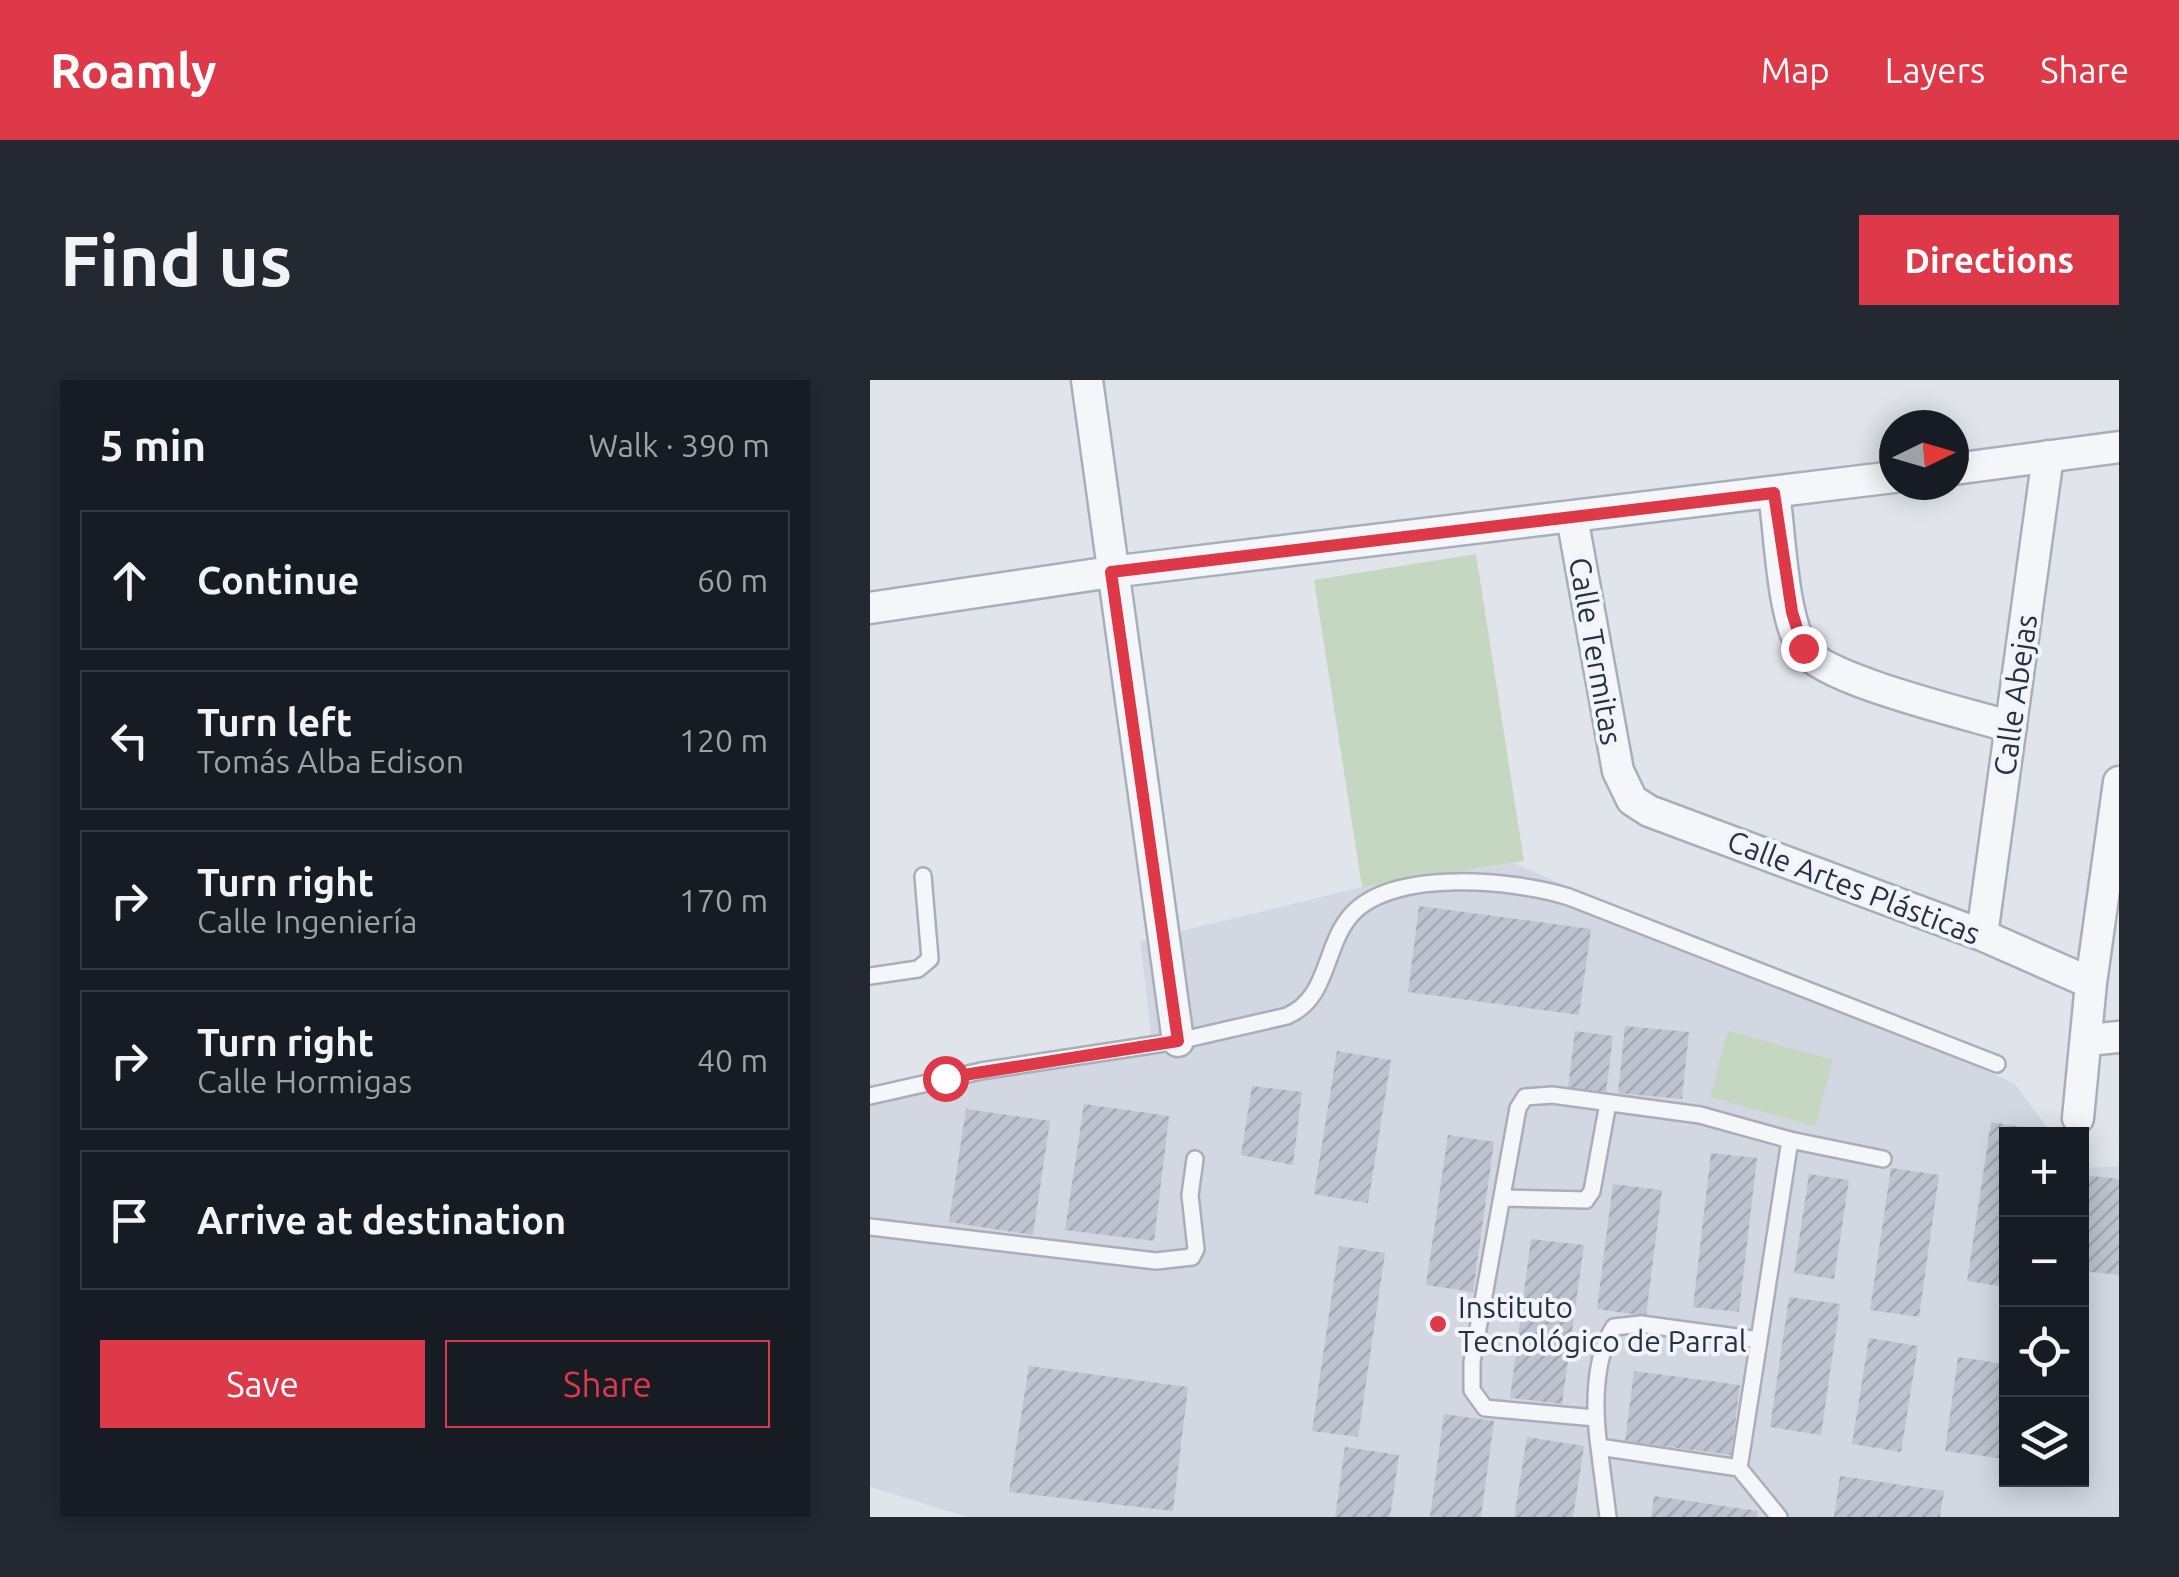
<!DOCTYPE html>
<meta charset="utf-8">
<style>
body{margin:0;font-family:Ubuntu,sans-serif;background:#242831;color:#f1f3f6}
.controls{position:absolute;right:30px;bottom:30px;display:grid;overflow:hidden;border-radius:0px;box-shadow:0 5px 25px #0003}
.controls button{width:90px;height:90px;display:grid;place-items:center;padding:0;border:0;border-bottom:2px solid #363941;background:#171b24;color:#f1f3f6;font:50px sans-serif}
.compass{position:absolute;left:1009px;top:30px;width:90px;height:90px;border-radius:50%;background:#171b24;box-shadow:0 5px 25px #0003;rotate:85deg}
.stop{position:absolute;width:30px;height:30px;margin:-22px;border:8px solid #dd3949;border-radius:50%;background:#fff}
.stop.end{background:#dd3949;border-color:#fff;box-shadow:0 2px 10px #0008}
.list{margin:0;padding:0;list-style:none}
h2{display:flex;justify-content:space-between;align-items:center;height:130px;margin:0;padding:0 40px;font-size:42px}
h2 small{font-size:32px;font-weight:400;color:#9ea1a6}
.list li{display:grid;grid-template-columns:65px 1fr auto;gap:30px;align-items:center;box-sizing:border-box;height:140px;margin:0 20px 20px;padding:0 20px;border:2px solid #363941;border-radius:0px}
.list b{display:block;font-size:38px;white-space:nowrap}
.list p{margin:0;font-size:32px;white-space:nowrap;color:#9ea1a6}
.list em{font-size:32px;font-style:normal;color:#9ea1a6}
.actions{display:flex;gap:20px;padding:30px 40px}
.actions a{flex:1;padding:22px 0;border:2px solid #dd3949;border-radius:0px;text-align:center;font-size:35px;color:#dd3949}
.actions .main{background:#dd3949;color:#fff}
.icon{flex:none;width:55px;height:55px;fill:none;stroke:currentColor;stroke-width:2;stroke-linecap:round;stroke-linejoin:round}
.map{position:relative;flex:none;width:1249px;height:1137px;overflow:hidden;border-radius:0px}
header{display:flex;align-items:center;gap:60px;box-sizing:border-box;height:140px;padding:0 50px;background:#dd3949;color:#fff}
header strong{font-size:48px}
nav{display:flex;gap:55px;margin-inline-start:auto;font-size:35px}
.intro{display:flex;align-items:center;justify-content:space-between;box-sizing:border-box;height:240px;padding:0 60px}
h1{margin:0;font-size:70px}
.button{padding:25px 45px;border-radius:0px;background:#dd3949;color:#fff;font-size:35px;font-weight:700}
main{display:flex;gap:60px;padding:0 60px}
aside{flex:1;background:#171b24;border-radius:0px;box-shadow:0 5px 25px #0003}
.map>svg:first-child{display:block}
.built{fill:#d2d7e1}
.green{fill:#c5d6c1}
.building{fill:url(#building-hatch)}
.lines{fill:none;stroke-linecap:round;stroke-linejoin:round}
.lane-casing{stroke:#a9afb9;stroke-width:20}
.street-casing{stroke:#a9afb9;stroke-width:35}
.lane{stroke:#f4f6f9;stroke-width:15}
.street{stroke:#f4f6f9;stroke-width:30}
.route{stroke:#dd3949;stroke-width:12}
.poi-dot{fill:#dd3949;stroke:#f1f4f8;stroke-width:4}
.labels{text-anchor:middle;dominant-baseline:central;stroke-width:8;stroke-linejoin:round;paint-order:stroke}
.street-label{font-size:30px;fill:#273045;stroke:#f1f4f8}
.poi-label{font-size:30px;fill:#273045;stroke:#f1f4f8;text-anchor:start}
</style>
<header>
<strong>Roamly</strong>
<nav><a>Map</a><a>Layers</a><a>Share</a></nav>
</header>
<div class="intro"><h1>Find us</h1><a class="button">Directions</a></div>
<main>
<aside>
<h2>5 min<small>Walk · 390 m</small></h2>
<ul class="list">
<li><svg class="icon" aria-label="ahead" viewBox="0 0 24 24"><path d="M12 20V5M6 11l6-6 6 6"/></svg><div><b>Continue</b></div><em>60 m</em></li>
<li><svg class="icon" aria-label="left" viewBox="0 0 24 24"><path d="M17 20v-9H6M10 6l-5 5 5 5"/></svg><div><b>Turn left</b><p>Tomás Alba Edison</p></div><em>120 m</em></li>
<li><svg class="icon" aria-label="right" viewBox="0 0 24 24"><path d="M7 20v-9h11M14 6l5 5-5 5"/></svg><div><b>Turn right</b><p>Calle Ingeniería</p></div><em>170 m</em></li>
<li><svg class="icon" aria-label="right" viewBox="0 0 24 24"><path d="M7 20v-9h11M14 6l5 5-5 5"/></svg><div><b>Turn right</b><p>Calle Hormigas</p></div><em>40 m</em></li>
<li><svg class="icon" aria-label="arrive" viewBox="0 0 24 24"><path d="M6 21V4h12l-3 4 3 4H6"/></svg><div><b>Arrive at destination</b></div></li>
</ul>
<div class="actions"><a class="main">Save</a><a>Share</a></div>
</aside>
<div class="map">
<svg width="1249" height="1137" viewBox="0 0 1249 1137">
<defs>
<pattern id="building-hatch" width="6" height="6" patternUnits="userSpaceOnUse" patternTransform="scale(2.5)"><rect width="6" height="6" fill="#bec3cf"/><path d="M-1 1l2-2M0 6l6-6M5 7l2-2" fill="none" stroke="#a3a8b3"/></pattern>
</defs>
<rect width="100%" height="100%" fill="#e1e5eb"/>
<!-- built -->
<path class="built" d="M644,483L1144,703L1182,754H1136V1100H1212V788L1249,786V1137H97L0,1107V707L283,668L270,561L492,507Z"/>
<!-- green -->
<path class="green" d="M606,174L654,481L492,507L444,200Z
M858,651L963,680L945,746L840,717Z"/>
<!-- building -->
<path class="building" d="M549,526L721,549L709,635L538,612Z
M755,646L819,652L812,719L748,713Z
M705,651L743,656L736,712L698,708Z
M467,671L521,680L498,823L444,814Z
M382,706L432,712L423,785L371,775Z
M214,724L299,736L284,861L195,850Z
M96,729L180,741L163,855L79,842Z
M1121,742L1172,750L1171,754H1136V907L1097,901Z
M578,755L624,762L603,912L556,905Z
M841,773L887,778L869,932L823,927Z
M1021,788L1069,795L1049,937L1000,930Z
M939,794L979,800L964,899L924,893Z
M1212,795L1249,799V895L1212,891Z
M743,804L792,810L776,936L727,929Z
M661,859L714,865L692,1024L640,1018Z
M469,866L515,873L488,1057L442,1051Z
M919,917L970,924L951,1055L900,1047Z
M999,958L1048,966L1031,1072L982,1064Z
M1088,977L1136,984V1079L1075,1071Z
M159,986L318,1007L303,1131L139,1112Z
M764,991L870,1005L861,1075L755,1061Z
M574,1034L624,1041L611,1137H560Z
M657,1057L714,1066L703,1137H644Z
M475,1067L529,1075L520,1137H465Z
M970,1096L1074,1111L1070,1137H964Z
M784,1116L888,1131L887,1137H781Z"/>
<g class="lines">
<defs>
<path id="lane" d="M0,596L48,589L60,579L53,496
M0,716L111,691L308,661L417,636C460,617 453,566 482,534C524,488 646,500 699,517L1127,684
M632,818L716,820L722,811L738,723
M0,847L286,881L322,877L326,869L320,815L325,779
M725,1038L615,1028L602,1010V982L648,728L655,717L682,715L830,735L920,760
M729,1067C724,1031 723,978 744,947L771,944L889,960L920,760L1013,779
M869,1088L889,960
M738,1137L729,1067L869,1088L909,1137"/>
<path id="street" d="M217,0L308,661
M1084,89L1249,67
M904,113C910,152 912,239 934,270C957,301 1099,334 1141,347
M702,137L748,391L762,420L779,431L1112,555L1221,603
M0,228L241,192L1024,97
M1112,555L1178,76
M1218,660L1249,657
M1208,738L1221,603L1249,402"/>
</defs>
<!-- lane casing -->
<use href="#lane" class="lane-casing"/>
<!-- street casing -->
<use href="#street" class="street-casing"/>
<!-- lane -->
<use href="#lane" class="lane"/>
<!-- street -->
<use href="#street" class="street"/>
</g>
<g class="lines">
<!-- route -->
<path class="route" d="M75,698L308,661L241,192L904,113L922,232L933,268"/>
</g>
<!-- markers -->
<circle class="poi-dot" cx="568" cy="944" r="10"/>
<g class="labels">
<!-- street labels -->
<g class="street-label">
<text transform="translate(726 271) rotate(80)">Calle Termitas</text>
<text transform="translate(1145 315) rotate(-82)">Calle Abejas</text>
<text transform="translate(984 507) rotate(21)">Calle Artes Plásticas</text>
</g>
<!-- poi labels -->
<g class="poi-label">
<text x="588" y="927">Instituto<tspan x="588" dy="34">Tecnológico de Parral</tspan></text>
</g>
</g>
</svg>
<div class="controls">
<button>+</button>
<button>−</button>
<button><svg class="icon" aria-label="locate" viewBox="0 0 24 24"><circle cx="12" cy="12" r="6"/><path d="M12 2v4M12 18v4M2 12h4M18 12h4"/></svg></button>
<button><svg class="icon" aria-label="layers" viewBox="0 0 24 24"><path d="M12 4l9 5-9 5-9-5zM3 14l9 5 9-5"/></svg></button>
</div>
<svg class="compass" viewBox="-18 -18 36 36"><path d="M0-13l5 13h-10z" fill="#e53935"/><path d="M0 13l5-13h-10z" fill="#9ea1a6"/></svg>
<div class="stop" style="left:75px;top:698px"></div>
<div class="stop end" style="left:933px;top:268px"></div>
</div>
</main>
